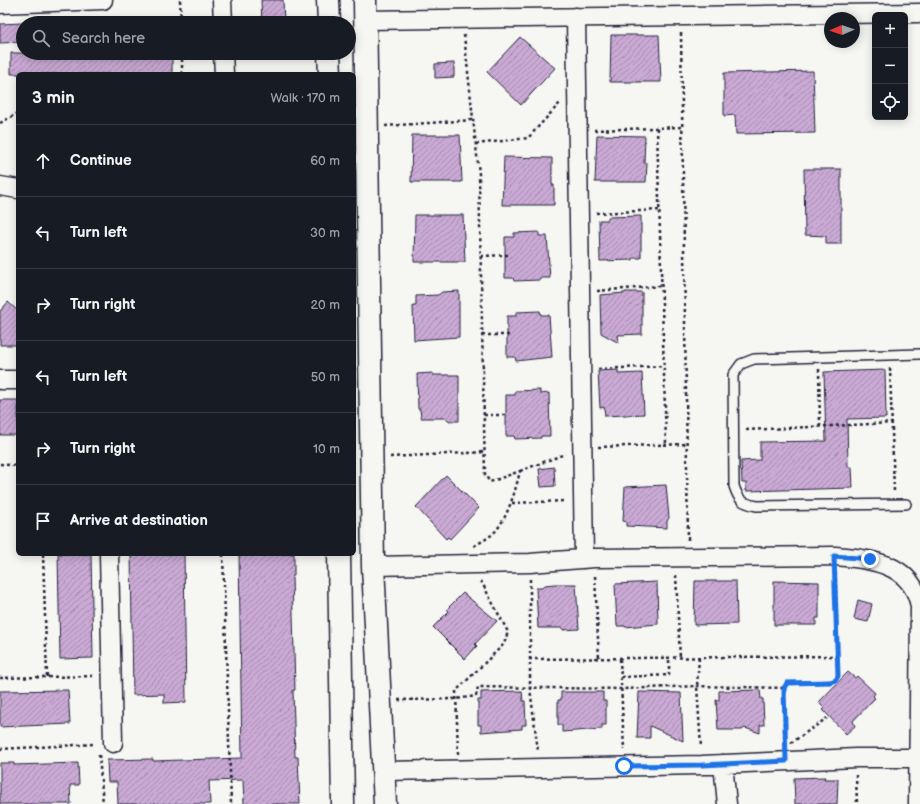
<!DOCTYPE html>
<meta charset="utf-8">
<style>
body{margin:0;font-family:"Balsamiq Sans",sans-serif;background:#242831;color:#f1f3f6}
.controls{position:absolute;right:12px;top:12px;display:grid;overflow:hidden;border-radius:6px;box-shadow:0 2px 10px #0003}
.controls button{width:36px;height:36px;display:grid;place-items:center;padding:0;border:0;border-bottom:1px solid #363941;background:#171b24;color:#f1f3f6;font:20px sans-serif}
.compass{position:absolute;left:824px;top:12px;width:36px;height:36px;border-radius:50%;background:#171b24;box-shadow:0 2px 10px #0003;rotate:268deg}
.stop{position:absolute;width:12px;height:12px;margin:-9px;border:3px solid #1a73e8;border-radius:50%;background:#fff}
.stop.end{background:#1a73e8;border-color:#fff;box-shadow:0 1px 4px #0008}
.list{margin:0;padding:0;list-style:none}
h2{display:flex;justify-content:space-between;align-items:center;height:52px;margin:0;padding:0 16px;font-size:17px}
h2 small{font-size:13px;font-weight:400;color:#9ea1a6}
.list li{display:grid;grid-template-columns:26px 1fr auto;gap:12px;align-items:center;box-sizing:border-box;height:72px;padding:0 16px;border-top:1px solid #363941}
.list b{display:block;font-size:15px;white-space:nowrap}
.list em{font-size:13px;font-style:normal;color:#9ea1a6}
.icon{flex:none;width:22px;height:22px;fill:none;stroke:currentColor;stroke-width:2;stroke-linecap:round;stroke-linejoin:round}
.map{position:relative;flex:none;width:920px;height:804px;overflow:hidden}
.search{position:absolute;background:#171b24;box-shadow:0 2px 10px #0003;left:16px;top:16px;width:340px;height:44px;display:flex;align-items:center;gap:10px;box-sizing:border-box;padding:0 14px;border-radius:22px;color:#9ea1a6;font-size:15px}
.panel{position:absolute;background:#171b24;box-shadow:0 2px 10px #0003;left:16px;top:72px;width:340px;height:484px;border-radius:6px}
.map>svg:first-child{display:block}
.building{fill:url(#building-hatch);stroke:#22223b}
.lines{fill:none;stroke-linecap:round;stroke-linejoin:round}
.service-casing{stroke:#22223b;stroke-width:12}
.minor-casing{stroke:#22223b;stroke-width:21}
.tertiary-casing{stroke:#22223b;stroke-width:25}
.path{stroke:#22223b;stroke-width:2.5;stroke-dasharray:3 3;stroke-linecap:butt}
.service{stroke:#f6f6f2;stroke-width:9}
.minor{stroke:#f6f6f2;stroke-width:18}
.tertiary{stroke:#f6f6f2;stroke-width:22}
.route{stroke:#1a73e8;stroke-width:5}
</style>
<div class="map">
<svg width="920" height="804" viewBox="0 0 920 804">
<defs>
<pattern id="building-hatch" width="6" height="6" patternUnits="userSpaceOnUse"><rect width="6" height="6" fill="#caaad5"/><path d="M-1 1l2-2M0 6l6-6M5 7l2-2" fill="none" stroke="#a48aae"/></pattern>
</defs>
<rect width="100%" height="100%" fill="#f6f6f2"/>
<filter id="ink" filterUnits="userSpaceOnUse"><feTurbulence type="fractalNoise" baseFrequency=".025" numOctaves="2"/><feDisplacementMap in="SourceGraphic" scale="8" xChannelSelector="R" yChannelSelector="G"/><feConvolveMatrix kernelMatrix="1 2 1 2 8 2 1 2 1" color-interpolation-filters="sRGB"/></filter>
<g filter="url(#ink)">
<!-- building -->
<path class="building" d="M261,0H283L284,23H262Z
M23,23V42L0,43V24Z
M611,35H659L661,82H610Z
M520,37L555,68L521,105L487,72Z
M11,53H35V55L85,53H172V74H11Z
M454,63V77L435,78V64Z
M813,71L815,133L736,134L735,115L724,116V73Z
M412,135H460L462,182H411Z
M597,135L645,136L644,163H647L646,182H595Z
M504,157L552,158V185H554V205H502Z
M804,169H841V244H826V236L805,235Z
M415,215H463L465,262H414Z
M641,216V258H633V260L600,261L599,220H608V217Z
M539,232V236H547L550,278H540V280L514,281L513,278H505V237H514V233Z
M459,291V337L414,340L413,306H416V296L438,295L442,292Z
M625,292H642V334L618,335L619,343L601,333L600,295L625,293Z
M8,302L18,311V345H0V311Z
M540,311L541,315H549L552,357L516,361L515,357H507V316H516V312Z
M618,370V374L642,373L644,414L605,416L604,407L600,408L598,371Z
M885,370L886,418L847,419L848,467H852L853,488L746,491V483H742L741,461L760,460V442L826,441L824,372Z
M433,373V375H459V421H450L445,418H421L420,409H418L417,374Z
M540,390V394L549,393L550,436H541V438L515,439L514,436H506V395H515V391Z
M0,400H18V435H0Z
M554,467L555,486L541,487L539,469Z
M446,475L479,508L450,539L448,537L446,539L416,507Z
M666,485L669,518L667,521V528L626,526V522L623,521L625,487Z
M58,554H91L93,658L60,659Z
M131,554H184L186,702L164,703V694L133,695Z
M239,554H294V576H292L295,690H293L295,757H298L300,804H244L243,780L209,781L210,804H118L117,782H108L107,760L153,759V761L242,758Z
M695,581H736L737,624L694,625Z
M774,581L819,582V618H816V625H774Z
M657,582L658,624L625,627V626H617L615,584Z
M554,584H576L579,629L563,630V628H538L536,588H542L545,585Z
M463,593L497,621L475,644L477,646L465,659L433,627L449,611L447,609Z
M858,600L872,604L868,622L854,619Z
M848,672L855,678L857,676L875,693L873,696L875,698L853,721L855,726L846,734L823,710L825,708L819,702Z
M68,690L70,724L0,727V691Z
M760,690L761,699H763L764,725H760V733L745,728L742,730H718L716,700H719V691Z
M522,691L523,701H525L526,725H522V729L481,732V725H478V700H481V692Z
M561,692H603V701H606V725H602V729L562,732V725H558V700H561Z
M639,692L681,693L683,741L650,726V738H637Z
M0,763H14V765L78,763L79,785H70L71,804H0Z
M825,777L824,779H838L837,804H795L794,778Z"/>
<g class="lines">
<defs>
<path id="service" d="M906,504L757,506C742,503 739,501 734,486L733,375L741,364L754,359L920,354"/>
<path id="minor" d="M222,0L223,23
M0,4L103,0
M576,17L584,559
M365,20L920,13
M223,53L224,74
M0,186L18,189
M0,380H18
M109,554L113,743
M373,566L530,563L594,558L835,556C871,559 912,563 920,606L918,804
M723,764L727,804
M384,771L702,765L856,758H920"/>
<path id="tertiary" d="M328,0L329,23
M365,0L373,566L385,804
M329,53L330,74
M339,554L343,804"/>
</defs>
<!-- service casing -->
<use href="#service" class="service-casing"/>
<!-- minor casing -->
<use href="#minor" class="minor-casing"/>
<!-- tertiary casing -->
<use href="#tertiary" class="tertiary-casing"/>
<!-- path -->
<path class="path" d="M180,0L181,23
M681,33L688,540
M464,35L479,174L485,475L490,482L520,471C516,489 506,525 490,536C485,540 479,543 474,546
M182,53V74
M0,123L18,113
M385,126L472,120
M657,128L666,444
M594,130L683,127
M476,144L528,138L560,103
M596,213L660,210
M481,256L508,255
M597,291L661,286
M482,335H509
M890,368L894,492
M598,369L664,366
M819,369L820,426
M484,415H507
M746,430L892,423
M598,447L686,444
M390,457L485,452
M0,464L18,466
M520,471L565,454
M512,503L565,501
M43,554L47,677
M223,554L231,804
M676,575L680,658
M595,576L599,659
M530,579V688L538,751
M699,658L697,686L701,747
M529,659L837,656
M620,659L624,750
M621,677L669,675V658
M0,678L95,676
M398,700L456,699L476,696L478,687L622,689L697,686L784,688
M791,743L827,718
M785,744L784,688L787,683L830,682L836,680L838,676L835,572
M0,749L95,744
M458,754L456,691L504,644L508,632L481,581
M99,755L103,804
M856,775L857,804"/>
<!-- service -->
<use href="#service" class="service"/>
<!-- minor -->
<use href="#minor" class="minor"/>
<!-- tertiary -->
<use href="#tertiary" class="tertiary"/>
</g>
</g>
<g class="lines" filter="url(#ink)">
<!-- route -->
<path class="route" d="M624,766L702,765L786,761L784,688L787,683L830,682L836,680L838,676L834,556L870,559"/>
</g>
</svg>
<div class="controls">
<button>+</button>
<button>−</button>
<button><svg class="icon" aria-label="locate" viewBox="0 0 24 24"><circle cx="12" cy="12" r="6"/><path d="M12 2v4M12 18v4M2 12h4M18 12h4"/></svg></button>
</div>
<svg class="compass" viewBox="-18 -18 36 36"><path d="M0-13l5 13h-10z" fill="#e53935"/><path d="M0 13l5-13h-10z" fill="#9ea1a6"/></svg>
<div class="stop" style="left:624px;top:766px"></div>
<div class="stop end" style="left:870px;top:559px"></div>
<div class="search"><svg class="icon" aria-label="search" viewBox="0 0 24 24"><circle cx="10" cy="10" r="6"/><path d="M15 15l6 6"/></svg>Search here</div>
<section class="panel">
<h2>3 min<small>Walk · 170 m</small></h2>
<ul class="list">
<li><svg class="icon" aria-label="ahead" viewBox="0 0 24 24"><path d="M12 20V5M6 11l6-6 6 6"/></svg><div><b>Continue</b></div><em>60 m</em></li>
<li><svg class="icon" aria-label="left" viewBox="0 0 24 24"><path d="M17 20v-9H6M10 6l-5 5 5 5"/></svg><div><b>Turn left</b></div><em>30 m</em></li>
<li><svg class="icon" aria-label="right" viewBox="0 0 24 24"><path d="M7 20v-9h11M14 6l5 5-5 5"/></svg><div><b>Turn right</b></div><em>20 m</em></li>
<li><svg class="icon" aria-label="left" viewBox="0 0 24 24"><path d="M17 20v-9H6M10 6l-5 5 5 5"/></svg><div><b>Turn left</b></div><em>50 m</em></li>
<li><svg class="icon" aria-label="right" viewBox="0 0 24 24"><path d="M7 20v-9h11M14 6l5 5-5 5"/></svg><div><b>Turn right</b></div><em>10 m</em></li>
<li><svg class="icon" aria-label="arrive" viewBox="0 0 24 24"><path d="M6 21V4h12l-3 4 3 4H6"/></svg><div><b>Arrive at destination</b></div></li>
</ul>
</section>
</div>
